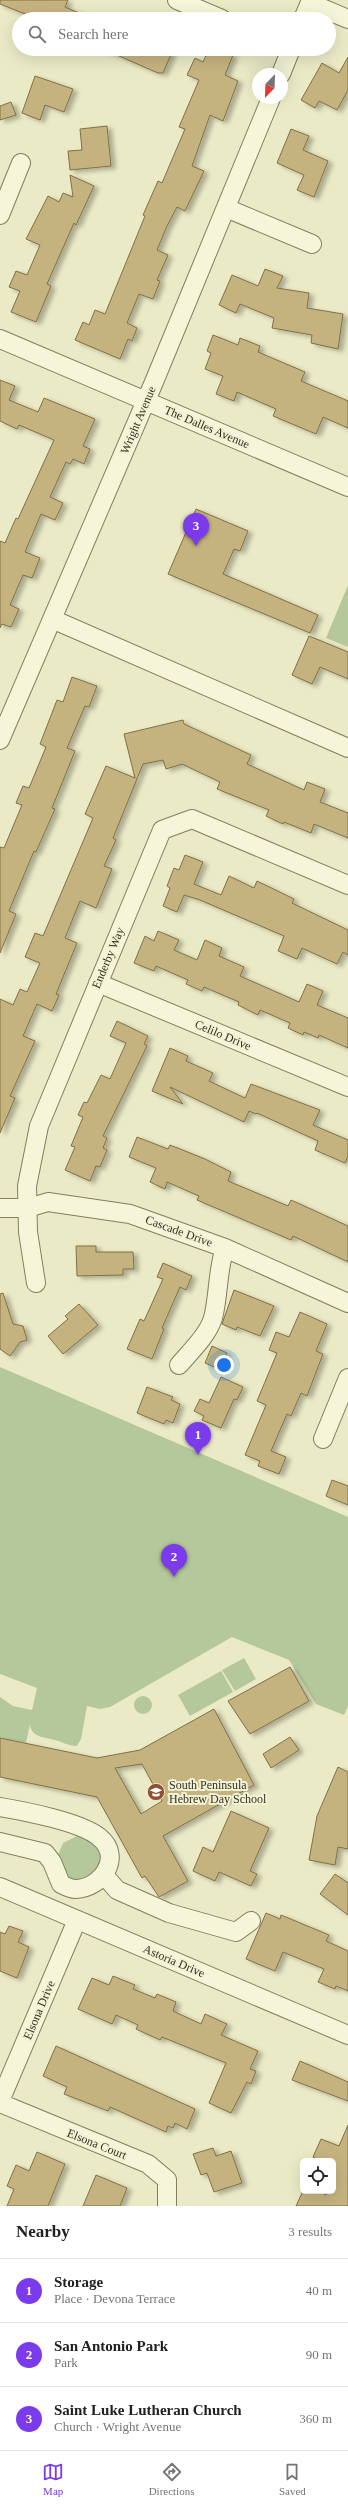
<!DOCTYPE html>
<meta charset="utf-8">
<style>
body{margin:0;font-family:Georgia,serif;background:#f2f2f2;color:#202124}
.controls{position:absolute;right:12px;bottom:12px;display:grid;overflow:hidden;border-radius:6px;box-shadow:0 4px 16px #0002}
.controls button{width:36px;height:36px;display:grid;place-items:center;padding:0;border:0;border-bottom:1px solid #e0e0e0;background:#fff;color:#202124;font:20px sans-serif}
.compass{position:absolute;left:252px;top:68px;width:36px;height:36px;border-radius:50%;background:#fff;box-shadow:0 4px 16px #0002;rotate:203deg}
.you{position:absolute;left:224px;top:1365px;width:14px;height:14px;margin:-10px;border:3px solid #fff;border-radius:50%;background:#1a73e8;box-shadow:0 0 0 6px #1a73e833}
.badge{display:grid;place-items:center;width:26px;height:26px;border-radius:50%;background:#7c3aed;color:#fff;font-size:13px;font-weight:700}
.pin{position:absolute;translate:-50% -33px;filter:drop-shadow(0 1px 2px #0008)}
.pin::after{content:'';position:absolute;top:21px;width:14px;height:12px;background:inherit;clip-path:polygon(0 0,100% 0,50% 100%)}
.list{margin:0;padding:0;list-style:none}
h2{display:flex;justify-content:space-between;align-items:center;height:52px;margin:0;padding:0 16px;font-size:17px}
h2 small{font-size:13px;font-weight:400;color:#757577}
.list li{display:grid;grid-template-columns:26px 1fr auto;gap:12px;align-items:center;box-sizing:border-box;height:64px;padding:0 16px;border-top:1px solid #e0e0e0}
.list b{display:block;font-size:15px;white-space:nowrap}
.list p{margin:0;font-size:13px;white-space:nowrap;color:#757577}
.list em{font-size:13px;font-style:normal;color:#757577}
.icon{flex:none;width:22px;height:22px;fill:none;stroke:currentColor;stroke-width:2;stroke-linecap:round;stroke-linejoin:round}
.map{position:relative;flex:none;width:348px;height:2206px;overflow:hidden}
.search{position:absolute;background:#fff;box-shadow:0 4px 16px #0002;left:12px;right:12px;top:12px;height:44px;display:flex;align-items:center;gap:10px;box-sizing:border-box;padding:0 14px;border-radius:22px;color:#757577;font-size:15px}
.sheet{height:244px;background:#fff}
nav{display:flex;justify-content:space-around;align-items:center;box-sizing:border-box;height:56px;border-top:1px solid #e0e0e0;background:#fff;font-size:11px;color:#757577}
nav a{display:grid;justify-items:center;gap:2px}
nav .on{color:#7c3aed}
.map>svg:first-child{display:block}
.green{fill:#b4c89b}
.building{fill:#c5b37f;stroke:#817045;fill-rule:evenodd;filter:url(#shadow)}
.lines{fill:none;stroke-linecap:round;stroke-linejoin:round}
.minor-casing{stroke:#847e5d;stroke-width:20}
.minor{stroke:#f5f6d9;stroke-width:18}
.labels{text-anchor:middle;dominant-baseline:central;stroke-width:4;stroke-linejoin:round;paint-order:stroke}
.street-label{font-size:12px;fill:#363120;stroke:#f2f2d5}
.poi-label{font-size:12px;fill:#363120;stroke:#f2f2d5;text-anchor:start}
</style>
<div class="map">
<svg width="348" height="2206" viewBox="0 0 348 2206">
<defs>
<filter id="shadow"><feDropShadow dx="4.5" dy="2.5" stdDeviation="2" flood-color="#0004"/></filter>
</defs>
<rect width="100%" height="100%" fill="#eaeac6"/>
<!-- green -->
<path class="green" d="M348,585V647L326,638Z
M0,1367L348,1517V1706L344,1715L316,1704L289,1660L232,1637L110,1707L100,1709L87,1706L81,1739L77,1746C69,1746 65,1743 58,1741C48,1737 31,1739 30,1724L26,1743L0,1738V1697L13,1706L32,1710L37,1688L0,1674Z
M244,1658L256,1679L235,1691L222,1670Z
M221,1671L233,1692L190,1716L178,1695Z
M134 1705a9 9 0 1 1 18 0a9 9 0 1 1-18 0Z
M77,1836L92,1839L103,1857L95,1876L74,1881L67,1878L57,1857L63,1843Z"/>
<!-- building -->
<path class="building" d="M0,0H68L65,7L93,19H38L0,4Z
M103,49H165L172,52L163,73H158Z
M209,49H219L233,55L225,75L238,81L223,121L210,115L192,166L204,171L185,211L177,207L167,226L157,250L168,255L157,280L160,281L153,299L139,294L127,323L137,328L132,341L128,339L120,359L75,340L83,322L89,325L95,310L105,314L145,216L143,215L158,181L162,183L185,129L179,127L199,80L187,75L195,58L203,62Z
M348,57V90L337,110L319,101L315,108L301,100L322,63L339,73Z
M35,76L73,89L64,112L45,105L40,120L22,113Z
M11,102L16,115L0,120V106Z
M107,126L111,166L70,170L68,151L82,150L80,129Z
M291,129L309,136L303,150L328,161L314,197L297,190L304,175L277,163Z
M70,175L94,186L76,225L74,223L47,284L51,286L36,322L11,312L20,291L9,287L16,271L27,275L40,245L26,239L48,196L59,202L63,193L73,197Z
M265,269L283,276L277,288L309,293L307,308L343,314L338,349L311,343L312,335L272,328L274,318L240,304L236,313L219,305L232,275L258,286Z
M213,335L238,345L240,338L260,346L258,352L305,372L301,381L348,401V428L323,417L316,434L273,416L276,409L237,392L234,401L216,394L223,376L205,369L211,353L207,351Z
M0,380L15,386L9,400L38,412L44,398L95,419L83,446L90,449L84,464L73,459L70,464L66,462L50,497L63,503L55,520L41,514L25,552L40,558L32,578L23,575L10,605L19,609L11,627L2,624L0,628V541L5,543L16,518L18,519L54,440L19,425L17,429L0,421Z
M196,509L248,531L240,551L234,549L223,574L318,615L310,633L168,574Z
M309,636L348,652V679L320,667L312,684L292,675Z
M72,677L97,686L89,707L85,706L67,748L75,751L52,808L55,809L36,852L34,851L9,911L16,914L0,953V847L4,848L22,805L16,803L23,786L29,788L46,747L40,744L57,700L63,702Z
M183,720L184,724L251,755L247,764L304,790L307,782L325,789L320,802L348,813V838L314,824L311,833L284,822L283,824L266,816L269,810L217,789L220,782L182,764L166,769L163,760L143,764L113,838L116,840L104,866L112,869L96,908L80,901L65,938L77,943L56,994L59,995L52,1011L37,1004L23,1036L35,1041L10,1096L15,1098L0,1133V999L13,1005L20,989L27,992L40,963L25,957L35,933L43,936L93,818L85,814L106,766L135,778L124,734Z
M185,855L203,862L194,884L221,895L229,876L254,888L257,881L294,899L292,903L348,930V955L343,952L337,964L302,948L297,959L278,951L284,936L200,900L184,895L177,912L163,906L170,888L167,886L174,868L179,870Z
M158,931L179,940L174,950L197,960L205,940L222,948L219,956L244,967L240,976L299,1002L307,984L323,991L317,1005L348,1018V1048L319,1035L318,1038L304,1032L303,1035L288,1028L290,1023L260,1010L258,1015L238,1005L239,1002L204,987L202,991L186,984L188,980L156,966L154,971L134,963L145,936L154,941Z
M117,1021L148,1036L144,1044L147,1046L103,1136L107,1138L103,1148L107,1150L100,1167L96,1166L90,1181L65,1170L75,1147L71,1146L83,1117L78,1115L84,1102L87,1103L101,1075L110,1079L126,1043L110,1036Z
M170,1048L188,1056L186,1061L213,1073L209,1081L245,1098L251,1084L320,1110L313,1125L348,1140V1156L345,1163L315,1150L318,1141L257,1113L256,1114L249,1111L244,1122L170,1087L183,1104L152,1091Z
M137,1137L168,1149L170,1145L205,1159L231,1172L228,1181L288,1206L291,1200L348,1226V1262L293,1236L291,1240L197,1200L199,1196L167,1182L165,1189L150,1182L156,1168L129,1157Z
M76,1246H96V1252H133L134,1269H123V1275L77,1276Z
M163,1263L192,1276L186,1290L180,1287L162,1328L164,1329L152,1359L127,1349L140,1319L144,1321L163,1279L157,1277Z
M234,1290L274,1306L260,1336L237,1327L236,1330L222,1324Z
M3,1293L13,1324L23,1326L27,1340L20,1342L10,1356L0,1349V1294Z
M79,1304L98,1325L63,1354L48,1336L68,1319L65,1316Z
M300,1312L327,1324L316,1351L323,1354L307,1396L301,1393L291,1416L287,1414L271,1451L286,1457L279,1474L258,1466L260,1461L245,1455L266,1405L257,1401L277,1353L269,1350L276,1332L289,1337Z
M212,1346L227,1353L219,1369L205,1363Z
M221,1377L243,1387L237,1400L234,1399L221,1428L202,1420L204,1416L194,1411L200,1399L209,1403Z
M147,1387L173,1397L171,1400L180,1404L173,1423L166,1420L164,1424L137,1413Z
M332,1480L348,1486V1505L326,1496Z
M290,1667L309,1701L250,1734L228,1701Z
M214,1709L254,1785L163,1836L188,1881L159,1897L145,1876L142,1878L97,1797L0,1777V1738L97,1758L140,1750ZM142,1764L162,1801L141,1814L115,1768Z
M290,1737L299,1750L271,1768L263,1754Z
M338,1767L348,1772V1849L338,1847L335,1865L309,1860L317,1816Z
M231,1811L269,1828L250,1871L257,1874L251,1886L219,1872L215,1881L193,1871L203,1847L213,1852Z
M335,1874L348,1883V1915L320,1894Z
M266,1913L280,1919L281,1915L329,1935L326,1941L348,1951V1991L336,1986L335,1989L318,1982L324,1969L283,1952L275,1971L246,1959Z
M9,1926L23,1931L18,1942L29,1947L17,1978L0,1971V1932L5,1934Z
M113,1976L135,1985L133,1989L155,1998L157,1994L176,2002L173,2011L201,2024L205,2014L227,2024L221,2035L258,2051L250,2069L256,2071L251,2084L247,2082L231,2113L209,2103L226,2063L162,2037L160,2040L136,2029L138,2025L116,2015L112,2024L78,2009L92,1978L109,1985Z
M56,2046L195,2109L187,2129L175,2123L173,2128L168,2126L166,2132L110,2107L108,2111L64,2094L67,2087L43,2076Z
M300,2061L348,2082V2101L292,2080Z
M348,2125V2206H296L303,2191H317L326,2195L328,2191H333V2161H323L313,2157L321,2139L339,2146Z
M213,2148L216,2156L231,2151L242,2183L214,2192L207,2173L201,2175L193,2154Z
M37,2152L65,2164L48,2206H7L14,2189L7,2186L16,2165L29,2171Z
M96,2175L127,2188L120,2206H83Z"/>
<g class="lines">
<defs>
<path id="minor" d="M177,0L222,19
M310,3L348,19
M303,19L311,0
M281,74L291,49
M226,208L312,244
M0,215L21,163
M0,339L348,487
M52,619L348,748
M0,740L154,382L271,98
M98,983L348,1087
M0,1208H28L48,1202L130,1214L225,1248L348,1303
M36,1283L28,1232L27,1186L39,1126L162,830L192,819L348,885
M179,1365C190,1352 208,1335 213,1318C219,1295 217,1271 225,1248
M323,1439L348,1378
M0,1807C24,1811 81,1822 99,1837C124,1857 101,1889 75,1889C71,1889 65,1886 61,1884L52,1862L45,1853L0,1842
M104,1875L117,1890L169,1913L236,1932L251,1921
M0,1887L348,2035
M0,2101L77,1920
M0,2103L148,2164L167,2180V2206"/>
</defs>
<!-- minor casing -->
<use href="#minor" class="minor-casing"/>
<!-- minor -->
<use href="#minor" class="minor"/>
</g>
<!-- icons -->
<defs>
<symbol id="school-disc" viewBox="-11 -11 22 22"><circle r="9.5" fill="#8e4f32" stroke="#f2f2d5"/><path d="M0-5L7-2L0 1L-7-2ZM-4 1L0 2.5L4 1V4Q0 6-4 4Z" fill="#fff"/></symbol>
</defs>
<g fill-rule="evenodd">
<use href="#school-disc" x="146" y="1782" width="20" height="20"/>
</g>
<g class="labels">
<!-- street labels -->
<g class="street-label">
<text transform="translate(138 420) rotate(-67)">Wright Avenue</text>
<text transform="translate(207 427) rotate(23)">The Dalles Avenue</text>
<text transform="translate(108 958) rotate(-67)">Enderby Way</text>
<text transform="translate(223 1035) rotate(23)">Celilo Drive</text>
<text transform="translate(179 1231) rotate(20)">Cascade Drive</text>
<text transform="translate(174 1961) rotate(23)">Astoria Drive</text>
<text transform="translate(39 2010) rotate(-67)">Elsona Drive</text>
<text transform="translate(97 2144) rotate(22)">Elsona Court</text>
</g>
<!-- poi labels -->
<g class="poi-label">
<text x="169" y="1785">South Peninsula<tspan x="169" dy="14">Hebrew Day School</tspan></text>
</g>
</g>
</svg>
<div class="controls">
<button><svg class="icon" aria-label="locate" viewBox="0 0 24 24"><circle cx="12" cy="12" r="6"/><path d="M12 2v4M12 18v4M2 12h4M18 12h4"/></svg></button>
</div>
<svg class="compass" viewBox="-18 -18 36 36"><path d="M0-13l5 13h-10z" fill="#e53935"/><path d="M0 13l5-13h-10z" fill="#757577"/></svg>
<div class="you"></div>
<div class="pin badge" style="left:198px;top:1455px">1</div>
<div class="pin badge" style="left:174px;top:1577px">2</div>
<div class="pin badge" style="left:196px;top:546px">3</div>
<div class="search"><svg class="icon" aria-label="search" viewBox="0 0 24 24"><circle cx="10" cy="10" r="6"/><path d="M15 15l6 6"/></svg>Search here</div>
</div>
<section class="sheet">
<h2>Nearby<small>3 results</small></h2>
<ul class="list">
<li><span class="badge">1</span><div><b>Storage</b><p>Place · Devona Terrace</p></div><em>40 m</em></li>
<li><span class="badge">2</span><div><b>San Antonio Park</b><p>Park</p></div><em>90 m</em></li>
<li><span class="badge">3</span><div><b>Saint Luke Lutheran Church</b><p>Church · Wright Avenue</p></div><em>360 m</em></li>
</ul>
</section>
<nav>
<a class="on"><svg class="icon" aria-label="map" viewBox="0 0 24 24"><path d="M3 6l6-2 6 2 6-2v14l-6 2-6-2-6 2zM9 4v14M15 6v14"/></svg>Map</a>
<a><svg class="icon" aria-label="directions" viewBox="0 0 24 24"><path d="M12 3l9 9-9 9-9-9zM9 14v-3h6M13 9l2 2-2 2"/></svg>Directions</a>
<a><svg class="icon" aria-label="saved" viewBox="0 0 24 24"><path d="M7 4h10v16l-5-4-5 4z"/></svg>Saved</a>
</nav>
